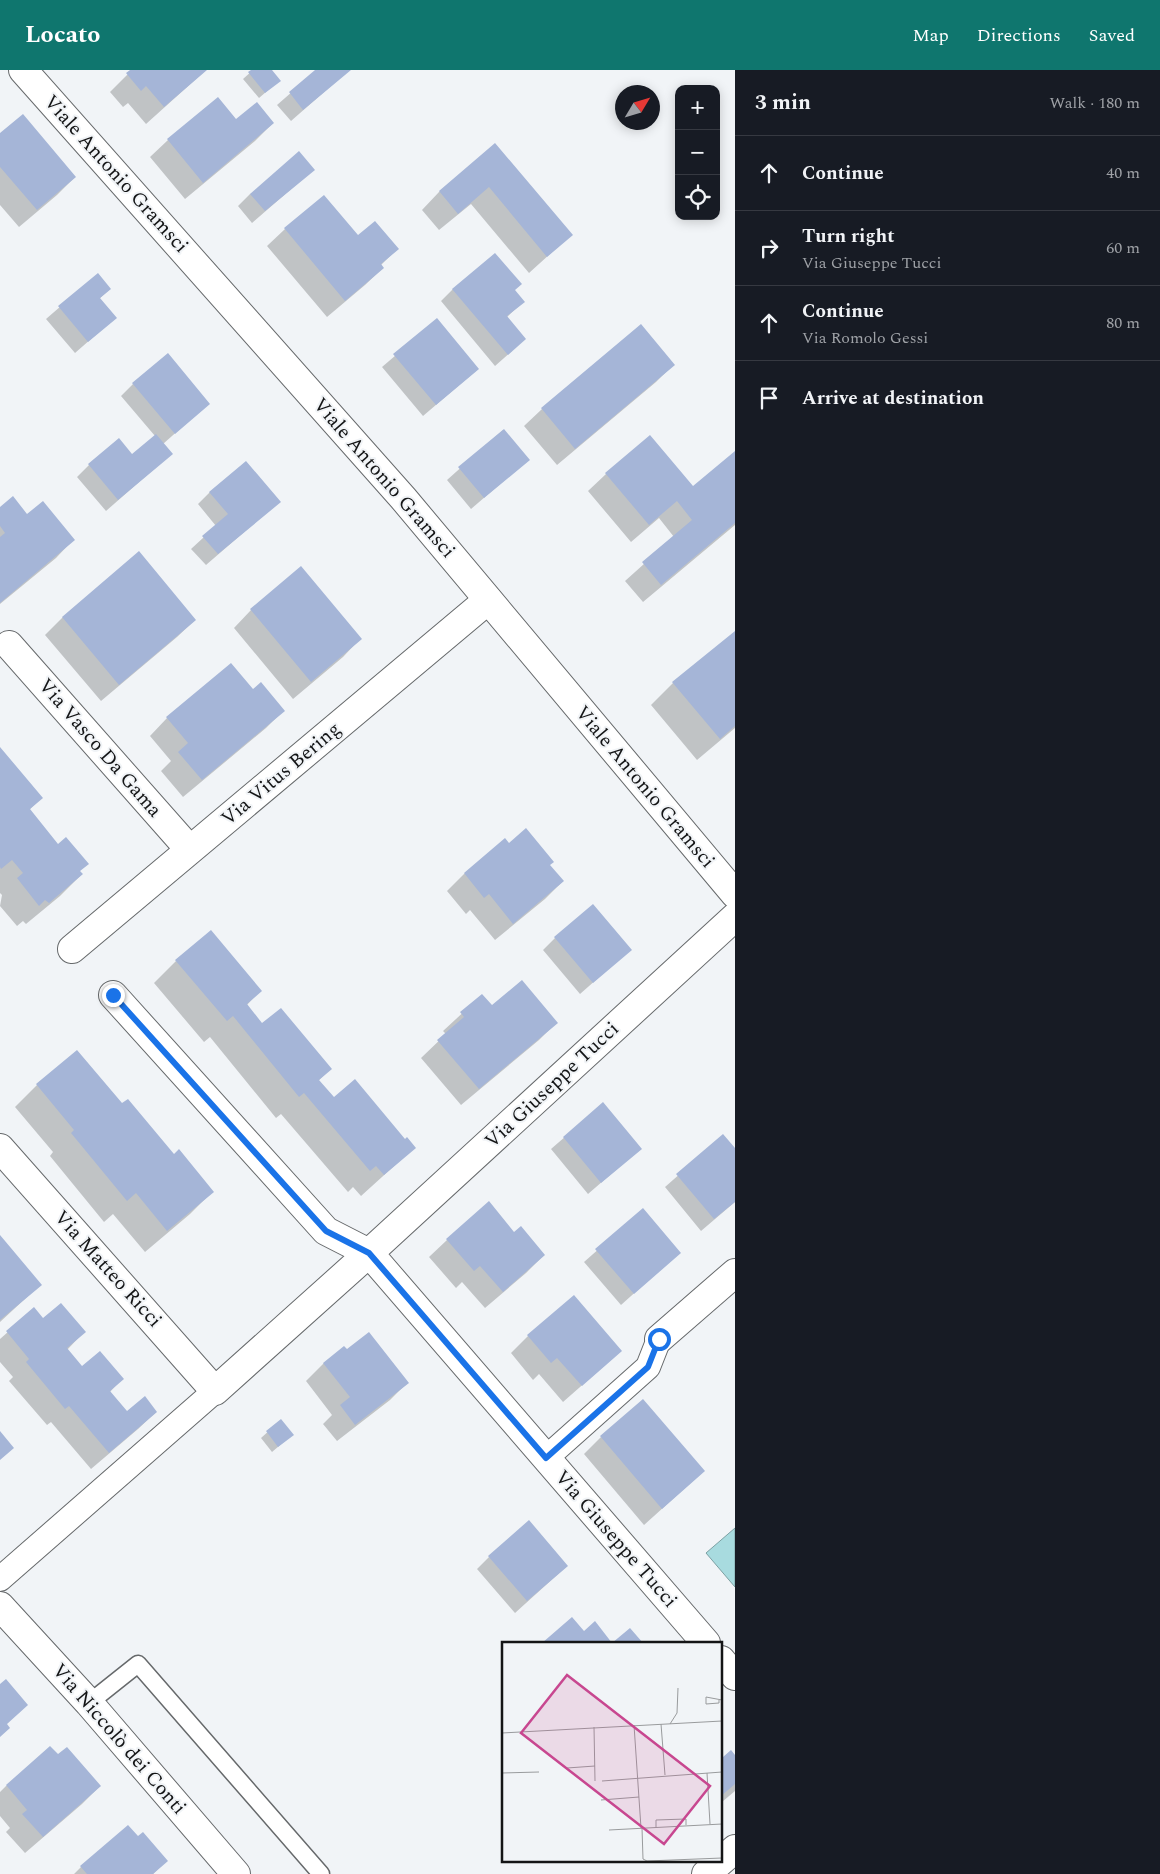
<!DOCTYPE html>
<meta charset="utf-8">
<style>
body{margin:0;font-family:Spectral,serif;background:#20242c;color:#f1f3f6}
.controls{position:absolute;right:15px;top:15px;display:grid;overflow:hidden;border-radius:10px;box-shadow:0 2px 12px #0003}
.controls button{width:45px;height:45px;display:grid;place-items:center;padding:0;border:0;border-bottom:1px solid #363941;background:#171b24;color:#f1f3f6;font:25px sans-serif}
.compass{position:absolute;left:615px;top:15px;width:45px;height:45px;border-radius:50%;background:#171b24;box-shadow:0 2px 12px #0003;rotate:52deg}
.stop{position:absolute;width:15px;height:15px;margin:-11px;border:4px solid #1a73e8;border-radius:50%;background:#fff}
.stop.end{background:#1a73e8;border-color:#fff;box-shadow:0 1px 5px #0008}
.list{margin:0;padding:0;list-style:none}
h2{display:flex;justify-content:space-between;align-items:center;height:65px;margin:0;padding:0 20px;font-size:21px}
h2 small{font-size:16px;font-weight:400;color:#9ea1a6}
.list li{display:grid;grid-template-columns:32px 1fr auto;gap:15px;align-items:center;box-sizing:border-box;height:75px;padding:0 20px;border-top:1px solid #363941}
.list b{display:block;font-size:19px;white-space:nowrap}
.list p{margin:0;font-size:16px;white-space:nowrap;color:#9ea1a6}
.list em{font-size:16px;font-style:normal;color:#9ea1a6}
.icon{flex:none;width:28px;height:28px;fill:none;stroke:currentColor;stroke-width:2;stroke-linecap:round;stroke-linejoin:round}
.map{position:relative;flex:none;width:735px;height:1804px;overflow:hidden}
header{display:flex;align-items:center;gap:30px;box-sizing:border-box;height:70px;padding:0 25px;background:#0f766e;color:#fff}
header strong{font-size:24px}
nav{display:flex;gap:28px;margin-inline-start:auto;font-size:18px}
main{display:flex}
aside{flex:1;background:#171b24}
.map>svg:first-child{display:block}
.water{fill:#a8dbdf;stroke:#7ca0a3}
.shadow{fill:#0003}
.building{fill:#a5b5d7}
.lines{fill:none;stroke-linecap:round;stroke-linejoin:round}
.service-casing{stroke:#66696b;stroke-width:19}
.pedestrian-casing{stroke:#66696b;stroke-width:26}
.minor-casing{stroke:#66696b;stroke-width:30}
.tertiary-casing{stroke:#66696b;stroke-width:30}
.service{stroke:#fff;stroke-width:16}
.pedestrian{stroke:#fff;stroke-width:24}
.minor{stroke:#fff;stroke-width:28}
.tertiary{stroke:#fff;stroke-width:28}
.route{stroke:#1a73e8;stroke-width:6}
.labels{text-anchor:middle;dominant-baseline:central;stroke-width:4;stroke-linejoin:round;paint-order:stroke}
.street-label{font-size:20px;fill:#141516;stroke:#f1f4f7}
.inset-road{fill:none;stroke:#999b9d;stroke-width:1}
.view{fill:#c84790;fill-opacity:0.15;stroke:#c84790;stroke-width:2.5}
.inset-edge{fill:none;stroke:#141516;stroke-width:2.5}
</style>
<header>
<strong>Locato</strong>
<nav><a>Map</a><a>Directions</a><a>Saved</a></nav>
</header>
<main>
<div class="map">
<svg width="735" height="1804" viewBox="0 0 735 1804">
<rect width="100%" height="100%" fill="#f1f4f7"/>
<!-- water -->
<path class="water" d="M735,1458V1517L706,1483Z"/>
<!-- shadow -->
<path class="shadow" d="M132,0H206L146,54L128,33L123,37L110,22Z
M253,0H270L273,16L259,28L243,9Z
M317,0L348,1L291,51L277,35Z
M218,28L236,50L273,53L255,71L185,129L150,87L168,70Z
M0,64L75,107L57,125L19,157L0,135Z
M495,75L571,165L529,203L471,134L439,160L422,140L439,122Z
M313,100L252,153L238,136L250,124Z
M285,159L358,167L397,179L381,195L383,198L365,215L327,247L267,176Z
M98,204L110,219L99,229L115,248L75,283L46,249Z
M453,219L514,221L523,232L507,247L512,281L495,296L441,231Z
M437,250L478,299L423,346L382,297Z
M673,295L656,312L557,395L524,356L542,339Z
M133,314L208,334L163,374L171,384L106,441L77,407L89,395L132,386L155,366L121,326Z
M503,360L528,390L471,439L447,410Z
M735,383V455L643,532L625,511L674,467L659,448L631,472L588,421L606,404L693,418Z
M210,422L279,432L206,495L191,479L216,456L198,434Z
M0,439L27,446L73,470L56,488L0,534Z
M301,498L360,569L343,587L293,629L234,558L251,540Z
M63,547L195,550L177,567L101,631L45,565Z
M735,562V658L697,690L651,635L673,613Z
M252,621L283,641L266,658L183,727L161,701L171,691L150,666L167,648Z
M0,679L41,728L29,740L82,804L60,826L26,854L23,851L17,856L0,836L2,825L0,823Z
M505,770L508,775L549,795L563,811L545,829L495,870L470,840L466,844L447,821L464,804Z
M555,868L630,880L580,924L543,880Z
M176,891L260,921L246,936L262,955L330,999L318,1011L334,1028L414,1078L361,1126L353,1117L348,1122L281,1044L276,1048L210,967L204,972L154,913Z
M482,925L492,937L556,953L539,970L461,1035L421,988L446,964L443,961Z
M77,981L122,1035L212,1122L190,1144L145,1182L113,1144L104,1152L50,1086L53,1082L15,1037L37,1015Z
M603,1034L640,1079L588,1124L551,1079Z
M723,1066L735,1080V1132L701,1161L665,1117Z
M643,1140L679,1183L621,1235L584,1192Z
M514,1163L544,1185L526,1203L485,1238L462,1212L456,1218L429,1187L447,1170Z
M0,1167L40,1215L0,1252Z
M34,1239L43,1249L84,1262L67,1280L82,1298L122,1309L109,1323L126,1343L156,1342L138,1359L91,1399L51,1352L47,1355L9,1311L13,1307L0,1292V1269Z
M528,1266L621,1281L563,1332L539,1304L533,1310L511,1283Z
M324,1293L407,1313L390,1330L337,1371L323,1354L332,1345L306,1311Z
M281,1350L292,1365L272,1382L261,1368Z
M601,1367L704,1401L644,1455L584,1384Z
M489,1487L567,1496L515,1543L477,1499Z
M58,1686L100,1716L82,1734L25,1783L6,1762L10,1758L0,1746V1722L6,1716Z
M721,1687L723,1689L735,1687V1721L722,1732Z
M138,1768L166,1791L153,1804H74L81,1797Z"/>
<!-- building -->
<path class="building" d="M130,0H207L164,37L146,16L141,21L126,3Z
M251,0H272L281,11L265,23L248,2Z
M315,0H351L303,40L289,22Z
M218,27L236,49L257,32L274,53L203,113L167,69Z
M23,44L76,107L37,140L0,97V63Z
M495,73L573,165L547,187L489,117L458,144L439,121Z
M299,81L315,100L265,141L250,124Z
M324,125L358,165L375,151L399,179L381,194L384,198L345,231L284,158Z
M495,183L522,214L515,220L525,232L507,246L526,269L508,285L452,219Z
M98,203L111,219L100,228L117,248L88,272L58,236Z
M437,248L479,299L436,335L393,284Z
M641,254L675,295L575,379L541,338Z
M168,283L210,334L175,364L132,313Z
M504,359L530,390L484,428L458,397Z
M156,364L173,384L118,430L88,394L119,368L132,384Z
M650,365L693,416L735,381V453L661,515L642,492L692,450L677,431L649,455L605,403Z
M246,391L281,432L218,484L202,466L228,444L209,422Z
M13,426L27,444L43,431L75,470L0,533V467L5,463L0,456V437Z
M139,481L196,550L119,615L62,547Z
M301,496L362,569L311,612L250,539Z
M735,561V656L720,669L672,612Z
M231,593L253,619L261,612L285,641L202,710L178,682L188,673L166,647Z
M0,677L43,728L30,739L58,774L66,767L89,794L80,801L83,804L49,833L45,830L39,836L17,808L23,803L12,790L1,799L0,797Z
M526,758L554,792L550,795L564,811L513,854L489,824L484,828L464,803L505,768L509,773Z
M593,834L632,880L593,913L554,867Z
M211,860L262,921L247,934L262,953L281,938L332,999L319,1010L334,1027L355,1009L405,1069L407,1067L416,1078L384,1105L376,1096L370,1101L304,1023L299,1027L233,946L227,951L175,890Z
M522,910L558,953L479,1019L437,970L464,947L460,942L482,924L492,935Z
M77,980L122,1033L128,1029L174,1084L179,1079L214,1122L167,1161L136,1123L127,1131L71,1063L74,1060L36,1014Z
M603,1032L642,1079L601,1113L563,1067Z
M723,1064L735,1078V1132L714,1149L676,1104Z
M489,1131L514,1162L521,1156L545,1185L503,1222L480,1196L474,1201L446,1169Z
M643,1138L681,1183L634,1224L595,1179Z
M0,1165L42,1215L0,1250Z
M574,1225L622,1281L582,1316L557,1288L551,1293L527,1265Z
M61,1233L86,1262L67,1278L82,1296L100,1281L124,1309L110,1321L127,1341L145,1326L157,1342L109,1383L69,1336L65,1339L26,1292L29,1289L6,1261L34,1237L43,1248Z
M369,1262L409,1313L355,1355L340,1335L350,1327L323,1293L344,1276L347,1279Z
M643,1329L705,1401L662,1439L600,1366Z
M281,1349L294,1365L278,1377L266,1361Z
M0,1361L14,1378L0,1390Z
M529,1450L568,1496L527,1531L488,1486Z
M572,1547L584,1561L595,1551L612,1573L630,1558L643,1573H542Z
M6,1609L28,1635L7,1654L10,1658L0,1667V1614Z
M50,1676L58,1684L67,1677L101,1716L43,1767L22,1744L27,1740L6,1715Z
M731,1680L735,1685V1714L721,1726V1685L723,1687Z
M128,1755L138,1766L143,1762L168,1791L153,1804H87L80,1796Z"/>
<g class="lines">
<defs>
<path id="service" d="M89,1633L138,1594L321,1804"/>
<path id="pedestrian" d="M546,1388L648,1297L659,1269
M0,1509L215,1321"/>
<path id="minor" d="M9,575L190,780
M72,879L488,530
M113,925L326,1161L369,1183L706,1573
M0,1078L215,1321L369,1183L735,847
M659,1269L735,1203
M0,1536L89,1633L236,1804
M721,1590L735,1606
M706,1804L735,1779"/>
<path id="tertiary" d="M23,0L403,428L735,824"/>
</defs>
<!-- service casing -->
<use href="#service" class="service-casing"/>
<!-- pedestrian casing -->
<use href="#pedestrian" class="pedestrian-casing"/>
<!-- minor casing -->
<use href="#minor" class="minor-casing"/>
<!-- tertiary casing -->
<use href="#tertiary" class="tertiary-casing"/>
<!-- service -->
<use href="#service" class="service"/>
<!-- pedestrian -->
<use href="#pedestrian" class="pedestrian"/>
<!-- minor -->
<use href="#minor" class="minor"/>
<!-- tertiary -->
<use href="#tertiary" class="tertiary"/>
</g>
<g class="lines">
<!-- route -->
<path class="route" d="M113,925L326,1161L369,1183L546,1388L648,1297L659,1269"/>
</g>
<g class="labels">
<!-- street labels -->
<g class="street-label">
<text transform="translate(116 104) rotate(48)">Viale Antonio Gramsci</text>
<text transform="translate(384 408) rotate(49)">Viale Antonio Gramsci</text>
<text transform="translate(100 678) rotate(49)">Via Vasco Da Gama</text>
<text transform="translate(281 704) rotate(-40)">Via Vitus Bering</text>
<text transform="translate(645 717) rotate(50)">Viale Antonio Gramsci</text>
<text transform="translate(552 1015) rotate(-43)">Via Giuseppe Tucci</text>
<text transform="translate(108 1199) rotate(48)">Via Matteo Ricci</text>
<text transform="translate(616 1469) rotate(49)">Via Giuseppe Tucci</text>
<text transform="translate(119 1669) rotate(49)">Via Niccolò dei Conti</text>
</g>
</g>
<!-- overview -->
<g transform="translate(502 1572)">
<rect width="220" height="220" fill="#f1f4f7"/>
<path class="inset-road" d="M217,58V61L204,62V55L220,58M159,82L163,133M168,82L175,71L176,46M132,83L139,186M92,85L93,139M0,91L220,79M65,126L93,124M0,131L37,130M205,131L208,182M100,139L220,130M99,158L137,155M154,185V178L184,177V183M140,186L141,217L145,219L220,216M107,188L220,182"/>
<path class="view" d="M65,33L208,144L162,202L19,91Z"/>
<rect width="220" height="220" class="inset-edge"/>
</g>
</svg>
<div class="controls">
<button>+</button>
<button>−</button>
<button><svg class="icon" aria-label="locate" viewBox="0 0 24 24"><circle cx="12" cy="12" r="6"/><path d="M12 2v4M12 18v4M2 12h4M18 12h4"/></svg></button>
</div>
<svg class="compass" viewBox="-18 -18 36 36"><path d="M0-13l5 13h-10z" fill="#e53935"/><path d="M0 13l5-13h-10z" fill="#9ea1a6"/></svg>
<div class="stop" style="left:659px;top:1269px"></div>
<div class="stop end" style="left:113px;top:925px"></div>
</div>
<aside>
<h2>3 min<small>Walk · 180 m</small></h2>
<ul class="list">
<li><svg class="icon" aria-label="ahead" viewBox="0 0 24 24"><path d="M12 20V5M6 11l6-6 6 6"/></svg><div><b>Continue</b></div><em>40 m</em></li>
<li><svg class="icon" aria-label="right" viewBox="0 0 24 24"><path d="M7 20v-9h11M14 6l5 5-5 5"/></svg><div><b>Turn right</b><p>Via Giuseppe Tucci</p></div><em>60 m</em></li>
<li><svg class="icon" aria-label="ahead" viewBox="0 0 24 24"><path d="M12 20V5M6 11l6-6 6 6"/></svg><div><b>Continue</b><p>Via Romolo Gessi</p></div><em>80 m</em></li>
<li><svg class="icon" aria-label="arrive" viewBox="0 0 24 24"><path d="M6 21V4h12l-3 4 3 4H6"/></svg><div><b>Arrive at destination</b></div></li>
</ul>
</aside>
</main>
